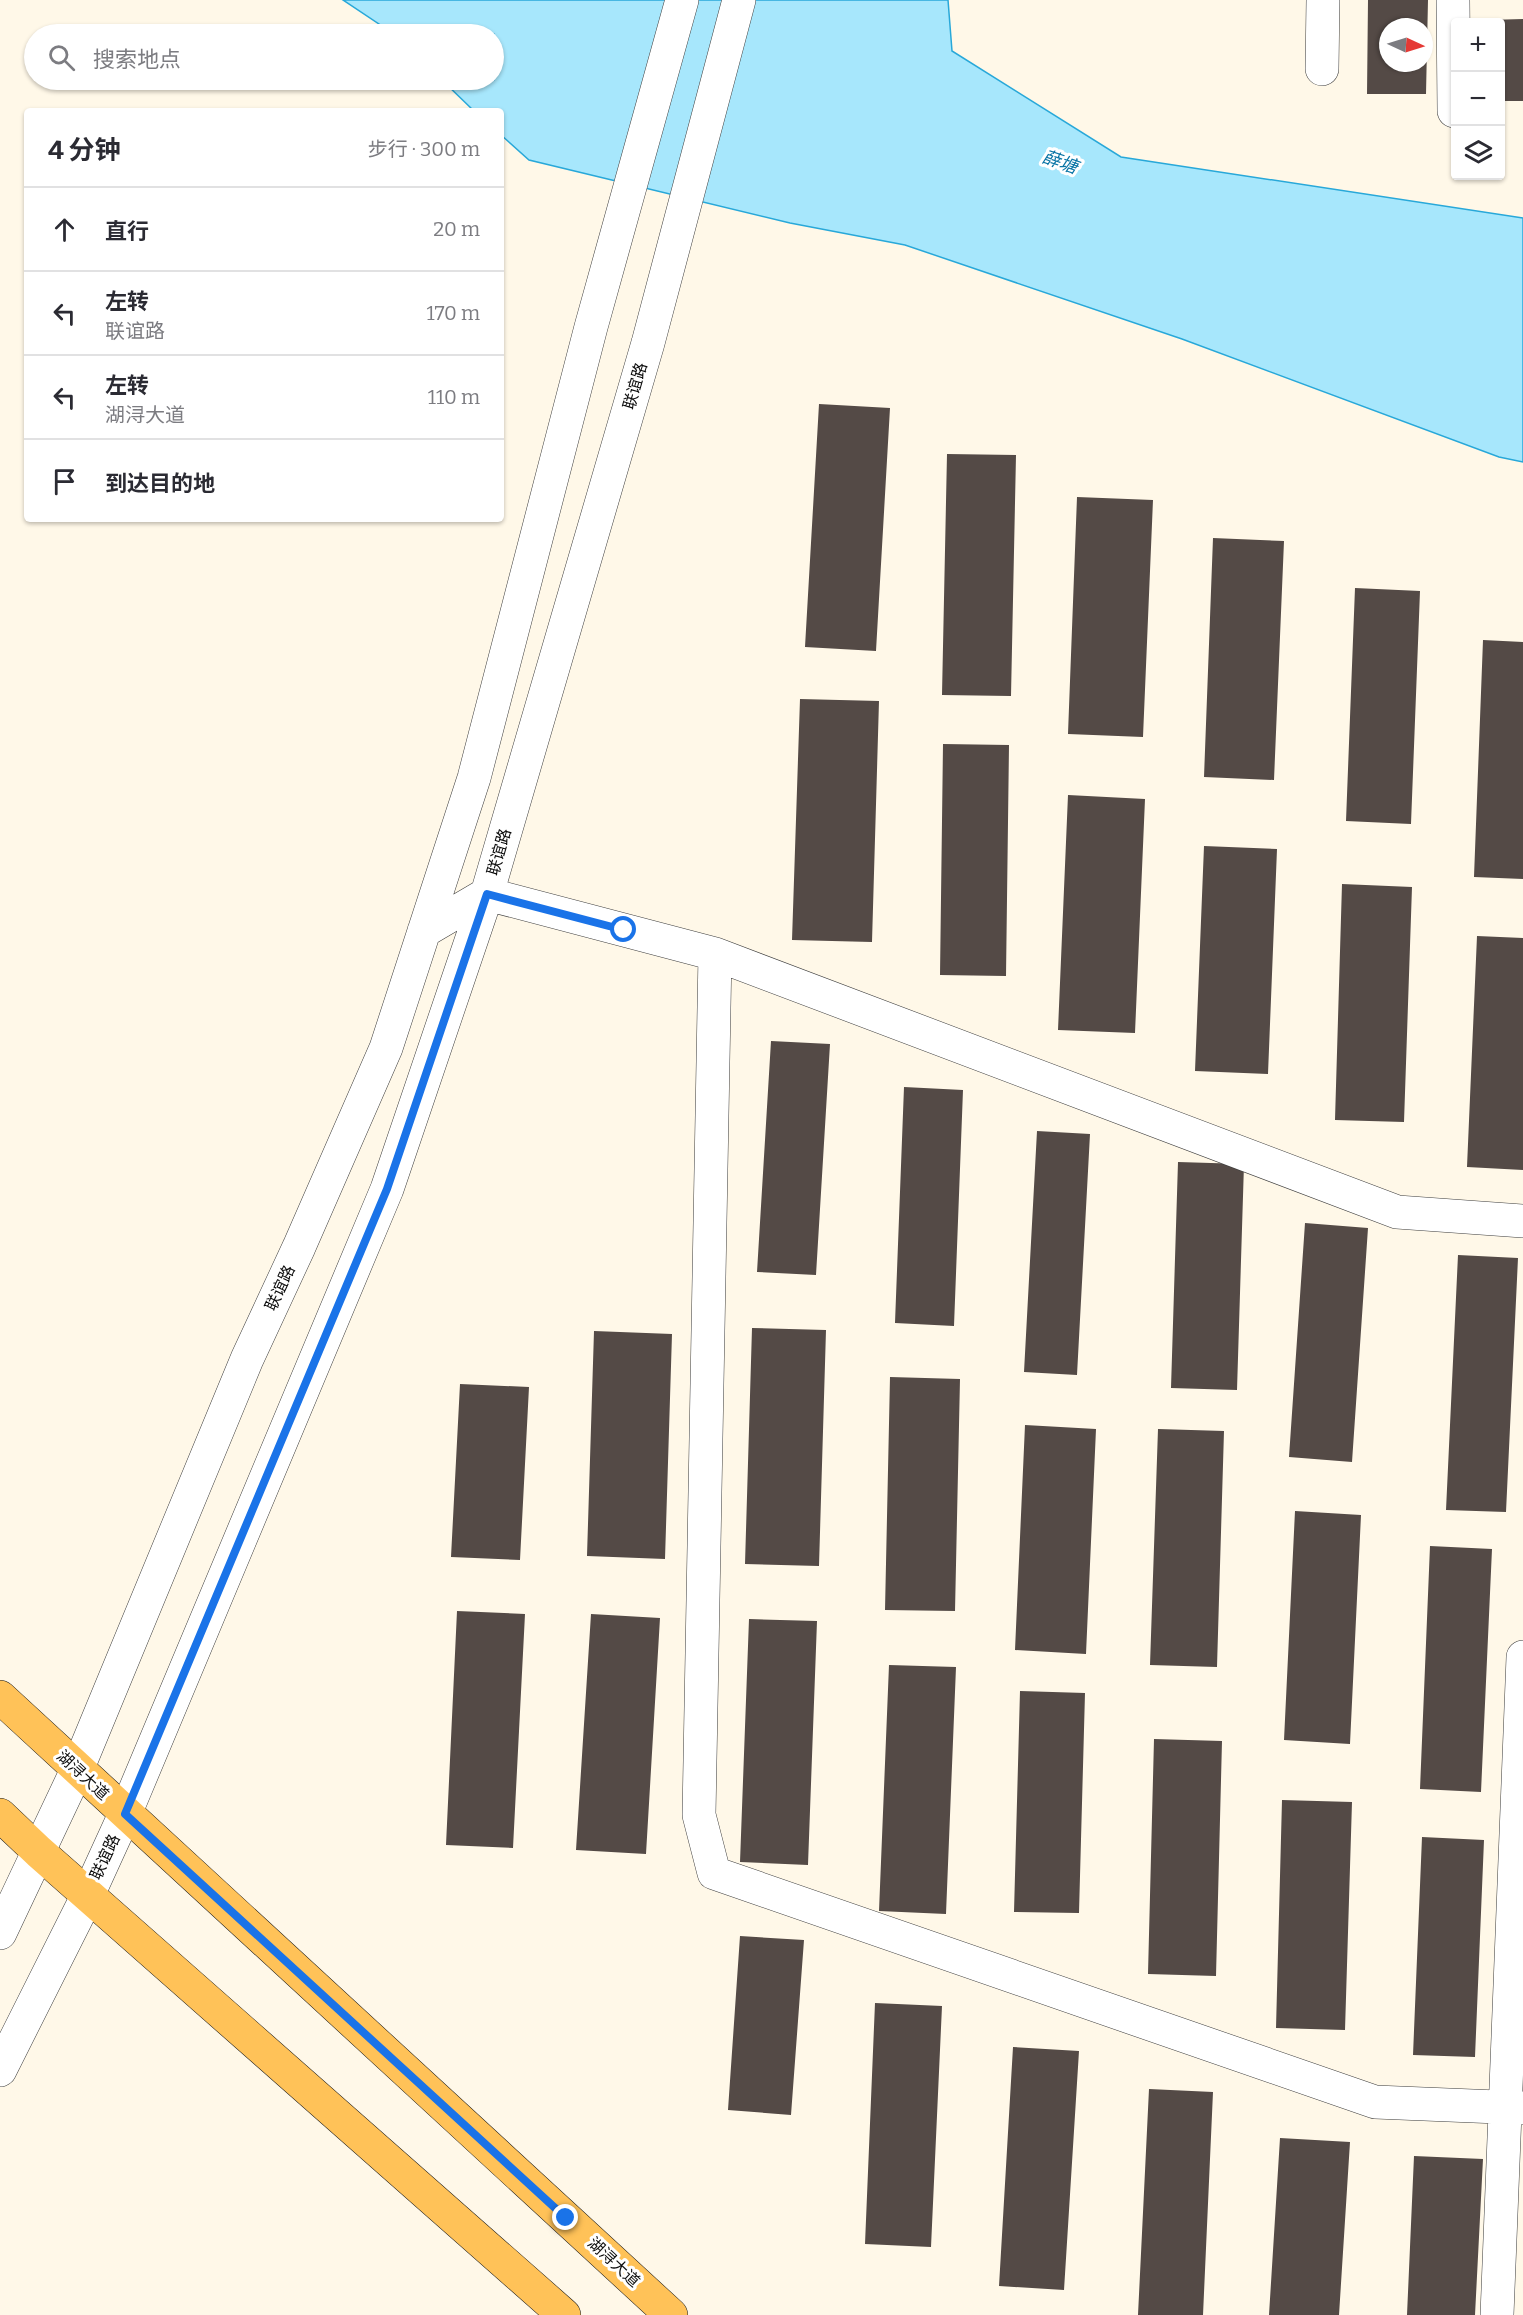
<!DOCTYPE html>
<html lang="zh">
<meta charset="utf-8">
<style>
body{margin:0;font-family:Bitter,"Noto Sans SC",serif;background:#f7f7f7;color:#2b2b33}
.controls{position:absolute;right:18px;top:18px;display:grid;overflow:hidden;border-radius:6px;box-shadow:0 2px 4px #0004}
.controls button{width:54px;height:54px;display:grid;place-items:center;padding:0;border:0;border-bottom:2px solid #e1e1e2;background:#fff;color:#2b2b33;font:30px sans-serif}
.compass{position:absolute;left:1379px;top:18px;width:54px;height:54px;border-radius:50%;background:#fff;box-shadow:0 2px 4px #0004;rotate:94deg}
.stop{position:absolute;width:18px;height:18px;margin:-14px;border:4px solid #1a73e8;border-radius:50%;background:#fff}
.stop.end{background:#1a73e8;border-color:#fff;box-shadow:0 2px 6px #0008}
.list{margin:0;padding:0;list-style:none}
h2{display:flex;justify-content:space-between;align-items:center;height:78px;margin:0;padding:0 24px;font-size:26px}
h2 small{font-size:20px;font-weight:400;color:#7c7c81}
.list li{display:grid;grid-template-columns:39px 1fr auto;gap:18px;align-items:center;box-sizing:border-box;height:84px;padding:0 24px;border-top:2px solid #e1e1e2}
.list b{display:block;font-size:22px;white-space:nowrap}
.list p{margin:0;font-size:20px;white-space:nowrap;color:#7c7c81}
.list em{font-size:20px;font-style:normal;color:#7c7c81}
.icon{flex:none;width:33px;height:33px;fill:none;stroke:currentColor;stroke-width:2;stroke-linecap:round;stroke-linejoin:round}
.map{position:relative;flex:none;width:1523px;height:2315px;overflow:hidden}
.search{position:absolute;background:#fff;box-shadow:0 2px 4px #0004;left:24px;top:24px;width:480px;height:66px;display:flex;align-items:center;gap:15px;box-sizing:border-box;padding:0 21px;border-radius:33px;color:#7c7c81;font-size:22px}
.panel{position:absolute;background:#fff;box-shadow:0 2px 4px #0004;left:24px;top:108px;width:480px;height:414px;border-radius:6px}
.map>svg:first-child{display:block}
.water{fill:#a7e7fc;stroke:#28a8d9;stroke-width:1.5}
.building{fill:#544a46;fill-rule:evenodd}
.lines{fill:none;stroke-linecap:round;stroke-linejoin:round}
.minor-casing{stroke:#3e3e3e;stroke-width:34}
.major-casing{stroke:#1c1c1c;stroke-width:34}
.minor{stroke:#fff;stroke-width:33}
.major{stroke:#ffc258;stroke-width:33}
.route{stroke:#1a73e8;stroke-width:8}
.labels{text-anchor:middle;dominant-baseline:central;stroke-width:6;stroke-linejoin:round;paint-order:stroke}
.street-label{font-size:16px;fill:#0b0b0b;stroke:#fff}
.water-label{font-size:18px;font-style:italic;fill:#0a75a6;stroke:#fff}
</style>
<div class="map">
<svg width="1523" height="2315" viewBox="0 0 1523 2315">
<rect width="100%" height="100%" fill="#fff8e8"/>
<!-- water -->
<path class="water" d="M343,0H948L952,51L1121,157L1523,218V462L1499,457L1182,339L905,245L790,223L529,160L501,135V111H474L442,80H494V34H394Z"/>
<!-- building -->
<path class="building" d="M1368,0H1428L1426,94H1367ZM1388,27H1424V63H1388Z
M1523,19V101H1500V22H1488V20Z
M819,404L890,408L876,651L805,647Z
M947,454L1016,455L1011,696L942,695Z
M1077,497L1153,500L1143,737L1068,734Z
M1213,538L1284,541L1274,780L1204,777Z
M1355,588L1420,591L1411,824L1346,821Z
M1483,640L1523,642V879L1474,877Z
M800,699L879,701L872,942L792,940Z
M943,744L1009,745L1006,976L940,975Z
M1068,795L1145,799L1135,1033L1058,1030Z
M1204,846L1277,849L1268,1074L1195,1071Z
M1342,884L1412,887L1404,1122L1335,1120Z
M1477,936L1523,938V1170L1467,1167Z
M771,1041L830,1044L816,1275L757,1272Z
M904,1087L963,1090L954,1326L895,1323Z
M1037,1131L1090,1134L1077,1375L1024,1372Z
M1178,1162L1244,1164L1237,1390L1171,1388Z
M1305,1223L1368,1228L1352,1462L1289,1457Z
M1458,1255L1518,1258L1506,1512L1446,1510Z
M752,1328L826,1330L819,1566L745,1564Z
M594,1331L672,1334L665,1559L587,1556Z
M890,1377L960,1379L955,1611L885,1610Z
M460,1384L529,1387L520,1560L451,1557Z
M1025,1425L1096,1429L1086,1654L1015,1650Z
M1158,1429L1224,1431L1217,1667L1150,1665Z
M1295,1511L1361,1515L1350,1744L1284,1740Z
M1430,1546L1492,1549L1481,1792L1420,1789Z
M457,1611L525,1614L513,1848L446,1845Z
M591,1614L660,1618L646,1854L576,1850Z
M749,1619L817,1621L808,1865L740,1862Z
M889,1665L956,1667L946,1914L879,1911Z
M1020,1691L1085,1693L1079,1913L1014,1912Z
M1154,1739L1222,1741L1216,1976L1148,1974Z
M1282,1800L1352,1802L1345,2030L1276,2028Z
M1422,1837L1484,1840L1475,2057L1413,2055Z
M740,1936L804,1940L791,2115L728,2110Z
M875,2003L942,2006L931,2247L865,2244Z
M1013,2047L1079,2051L1064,2290L999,2286Z
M1149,2089L1213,2092L1203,2315H1138Z
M1280,2138L1350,2142L1339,2315H1269Z
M1414,2156L1483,2159L1475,2315H1407Z"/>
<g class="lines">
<defs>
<path id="minor" d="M1453,0L1454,111
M1322,69L1323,0
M424,931L487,894L715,954L1397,1212L1523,1221
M715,954L699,1815L714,1873L1375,2102L1523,2108
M0,1933L77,1770L247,1359L299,1247L386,1048L474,778L591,327L682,0
M0,2070L88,1895L125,1814L387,1189L487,894L648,343L739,0
M1497,2315L1523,1657"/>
<path id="major" d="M0,1697L671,2315
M0,1815L39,1852L564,2315"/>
</defs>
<!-- minor casing -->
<use href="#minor" class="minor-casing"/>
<!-- major casing -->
<use href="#major" class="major-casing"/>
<!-- minor -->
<use href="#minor" class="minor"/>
<!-- major -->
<use href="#major" class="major"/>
</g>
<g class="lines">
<!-- route -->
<path class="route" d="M566,2218L125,1814L387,1189L487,894L624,930"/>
</g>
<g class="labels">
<!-- street labels -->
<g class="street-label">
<text transform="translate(635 386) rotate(-74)">联谊路</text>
<text transform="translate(499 852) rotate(-74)">联谊路</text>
<text transform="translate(280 1288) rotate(-65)">联谊路</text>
<text transform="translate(83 1775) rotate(43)">湖浔大道</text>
<text transform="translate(105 1857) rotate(-65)">联谊路</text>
<text transform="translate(614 2262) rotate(43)">湖浔大道</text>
</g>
<!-- water labels -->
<g class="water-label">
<text transform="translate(1060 162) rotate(19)">薛塘</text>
</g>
</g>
</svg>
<div class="controls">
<button>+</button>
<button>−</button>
<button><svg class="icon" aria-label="layers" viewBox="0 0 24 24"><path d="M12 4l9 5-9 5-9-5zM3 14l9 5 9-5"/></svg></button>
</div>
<svg class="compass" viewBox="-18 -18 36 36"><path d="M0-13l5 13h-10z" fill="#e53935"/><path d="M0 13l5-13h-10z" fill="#7c7c81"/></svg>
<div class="stop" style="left:624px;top:930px"></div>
<div class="stop end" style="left:566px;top:2218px"></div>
<div class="search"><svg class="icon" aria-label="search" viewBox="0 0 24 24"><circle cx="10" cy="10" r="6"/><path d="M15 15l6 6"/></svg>搜索地点</div>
<section class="panel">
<h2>4 分钟<small>步行 · 300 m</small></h2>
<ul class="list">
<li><svg class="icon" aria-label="ahead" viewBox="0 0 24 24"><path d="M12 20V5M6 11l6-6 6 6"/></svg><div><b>直行</b></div><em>20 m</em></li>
<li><svg class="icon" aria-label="left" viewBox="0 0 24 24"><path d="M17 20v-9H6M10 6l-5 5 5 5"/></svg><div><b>左转</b><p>联谊路</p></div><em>170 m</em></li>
<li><svg class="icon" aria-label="left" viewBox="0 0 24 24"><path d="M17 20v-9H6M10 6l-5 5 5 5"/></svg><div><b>左转</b><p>湖浔大道</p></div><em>110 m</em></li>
<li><svg class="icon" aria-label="arrive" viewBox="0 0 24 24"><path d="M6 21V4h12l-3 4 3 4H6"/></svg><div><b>到达目的地</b></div></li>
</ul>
</section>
</div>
